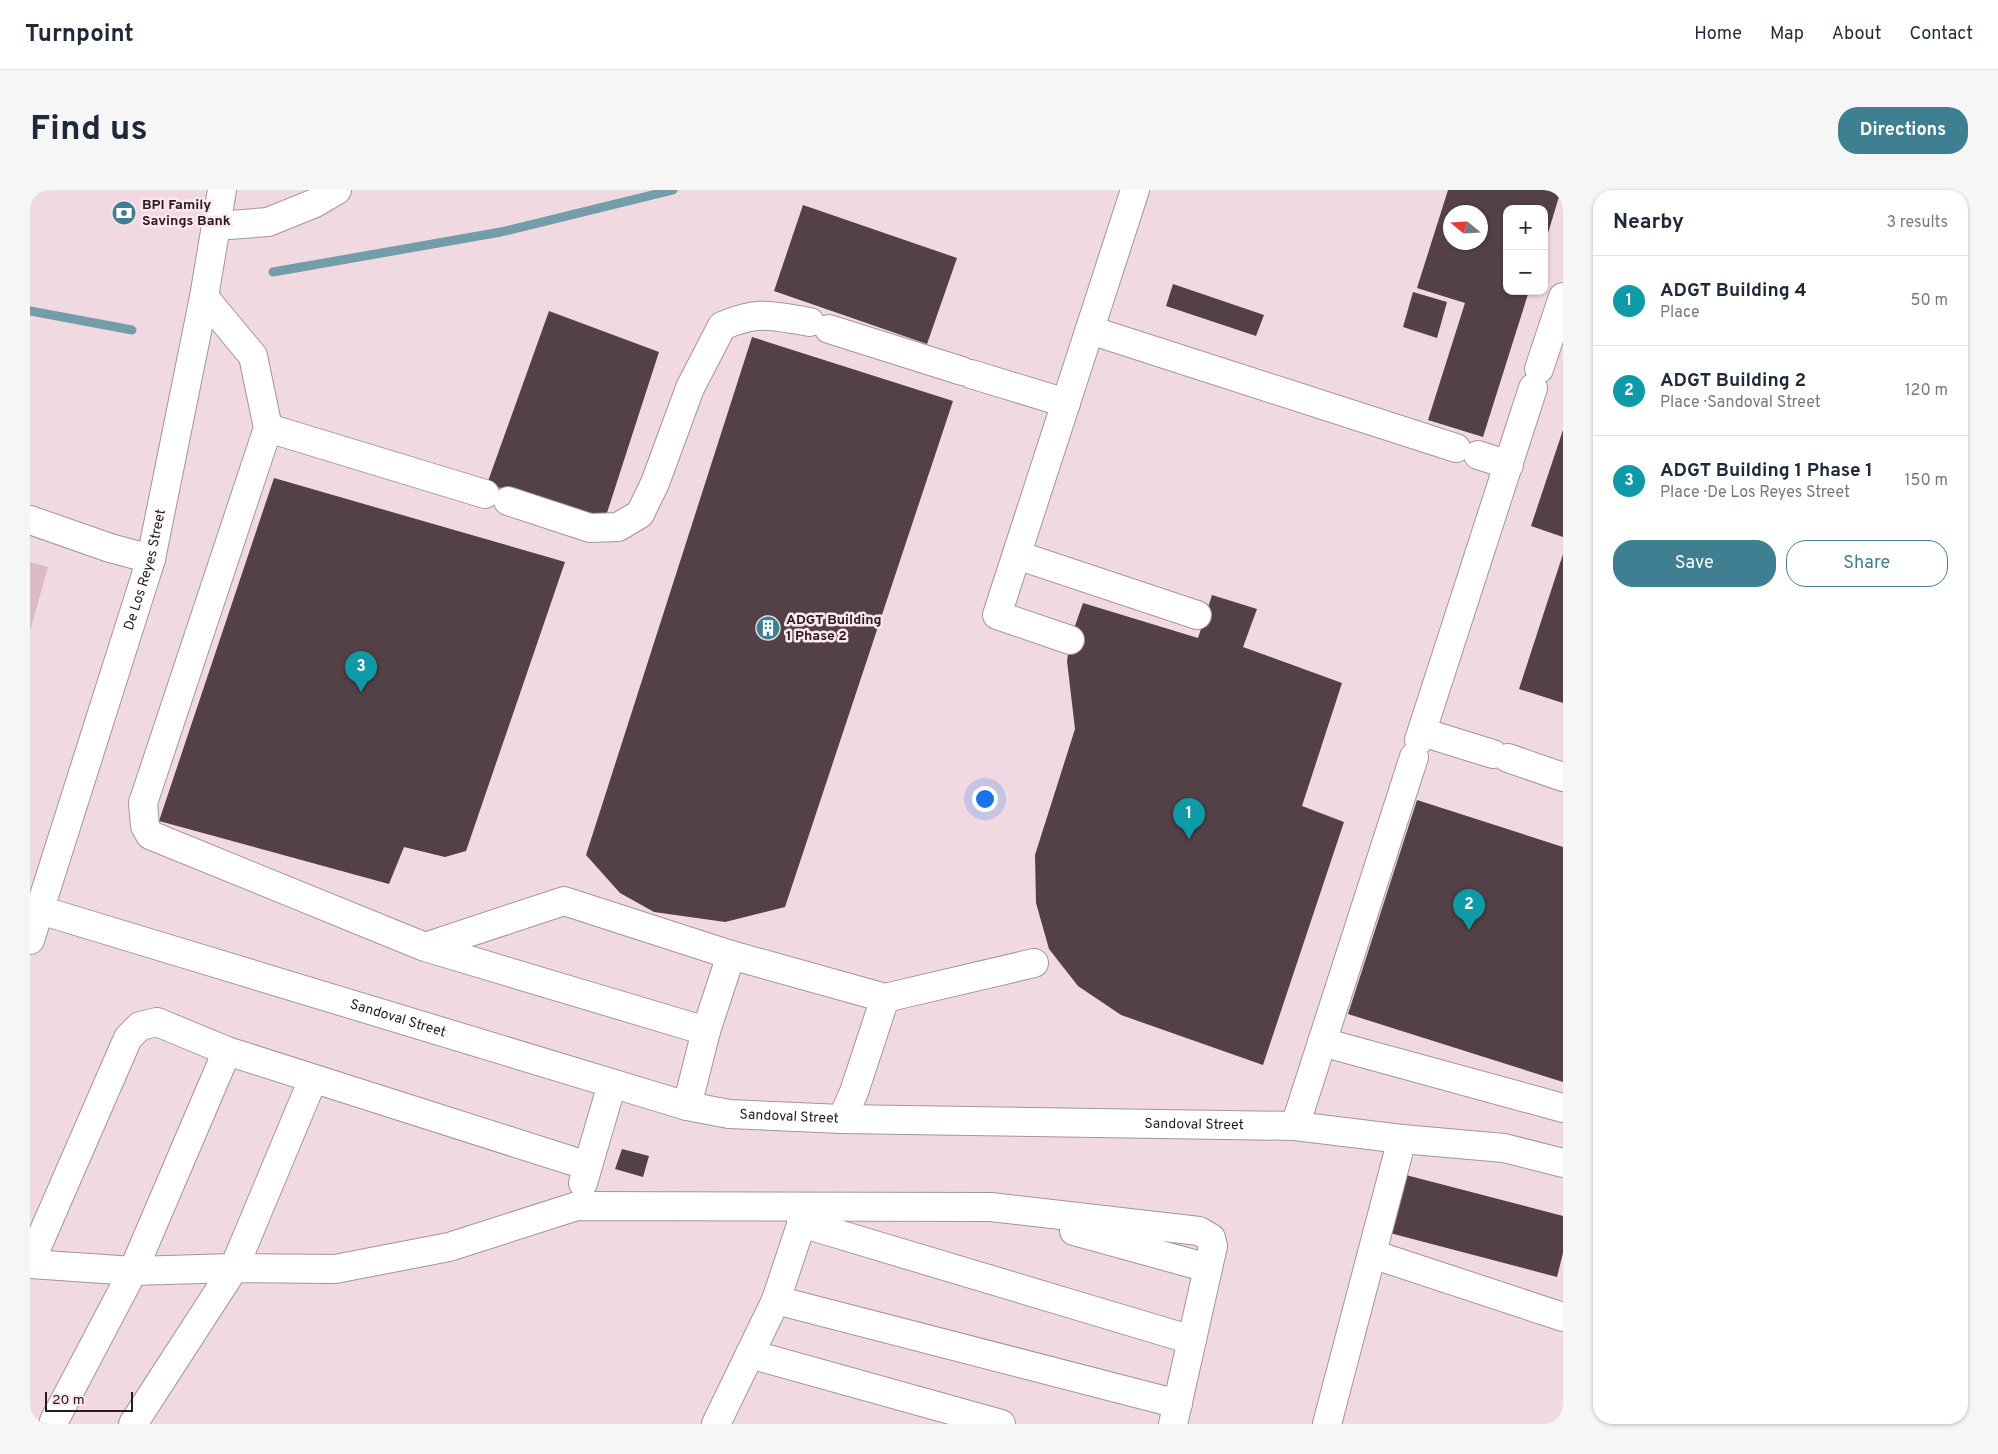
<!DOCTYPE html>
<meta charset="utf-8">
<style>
body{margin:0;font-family:Overpass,sans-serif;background:#f6f6f7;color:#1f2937}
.controls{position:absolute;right:15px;top:15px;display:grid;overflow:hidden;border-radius:10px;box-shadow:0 1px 4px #0004}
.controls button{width:45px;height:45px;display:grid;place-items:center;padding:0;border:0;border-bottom:1px solid #e0e1e3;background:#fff;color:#1f2937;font:25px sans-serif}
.compass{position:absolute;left:1413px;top:15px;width:45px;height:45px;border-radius:50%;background:#fff;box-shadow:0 1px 4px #0004;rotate:288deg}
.scale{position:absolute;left:15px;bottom:12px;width:88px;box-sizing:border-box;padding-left:5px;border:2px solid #241c1e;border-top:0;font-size:14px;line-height:18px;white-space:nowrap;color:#241c1e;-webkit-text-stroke:4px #fde6ee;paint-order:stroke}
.you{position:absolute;left:954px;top:608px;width:18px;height:18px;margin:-12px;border:4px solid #fff;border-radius:50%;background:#1a73e8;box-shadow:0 0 0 8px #1a73e833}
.badge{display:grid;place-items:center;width:32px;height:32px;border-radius:50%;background:#3e8091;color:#fff;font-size:16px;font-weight:700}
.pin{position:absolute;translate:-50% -41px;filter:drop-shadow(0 1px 2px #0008)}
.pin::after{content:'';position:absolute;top:26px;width:18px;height:15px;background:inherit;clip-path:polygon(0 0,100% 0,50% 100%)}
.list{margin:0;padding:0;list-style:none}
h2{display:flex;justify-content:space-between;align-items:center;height:65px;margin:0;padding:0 20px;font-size:21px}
h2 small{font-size:16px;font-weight:400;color:#747a83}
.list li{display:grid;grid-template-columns:32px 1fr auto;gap:15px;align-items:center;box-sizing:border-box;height:90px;padding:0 20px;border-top:1px solid #e0e1e3}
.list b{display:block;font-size:19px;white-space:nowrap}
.list p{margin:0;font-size:16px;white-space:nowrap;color:#747a83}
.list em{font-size:16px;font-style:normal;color:#747a83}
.actions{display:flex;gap:10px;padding:15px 20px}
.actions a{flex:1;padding:11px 0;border:1px solid #3e8091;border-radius:20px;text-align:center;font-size:18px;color:#3e8091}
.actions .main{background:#3e8091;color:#fff}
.map{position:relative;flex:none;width:1533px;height:1234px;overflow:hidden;border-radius:20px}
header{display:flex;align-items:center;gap:30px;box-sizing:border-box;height:70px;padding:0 25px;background:#fff;border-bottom:1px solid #e0e1e3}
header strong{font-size:24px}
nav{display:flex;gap:28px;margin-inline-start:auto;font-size:18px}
.intro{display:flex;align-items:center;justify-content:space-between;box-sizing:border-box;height:120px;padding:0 30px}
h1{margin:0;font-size:35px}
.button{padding:12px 22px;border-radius:20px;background:#3e8091;color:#fff;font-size:18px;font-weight:700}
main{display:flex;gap:30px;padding:0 30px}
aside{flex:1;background:#fff;border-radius:20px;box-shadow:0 1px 4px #0004}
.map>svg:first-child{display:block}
.green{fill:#dbbac6}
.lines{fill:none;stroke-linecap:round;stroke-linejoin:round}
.stream{stroke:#729da9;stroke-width:9}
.building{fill:#534147;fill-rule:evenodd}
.minor-casing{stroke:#a8939a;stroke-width:30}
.minor{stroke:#fff;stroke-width:28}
.labels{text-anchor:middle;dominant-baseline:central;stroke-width:5;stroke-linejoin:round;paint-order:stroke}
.poi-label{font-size:14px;font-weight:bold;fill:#241c1e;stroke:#fde6ee;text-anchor:start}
.street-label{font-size:14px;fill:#241c1e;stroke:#fde6ee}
</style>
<header>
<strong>Turnpoint</strong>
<nav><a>Home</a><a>Map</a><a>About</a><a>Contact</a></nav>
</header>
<div class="intro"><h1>Find us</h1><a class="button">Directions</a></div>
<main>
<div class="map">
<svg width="1533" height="1234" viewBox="0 0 1533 1234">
<rect width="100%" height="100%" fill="#f0d9e1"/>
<!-- green -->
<path class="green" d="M0,372L18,377L0,441Z"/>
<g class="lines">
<!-- stream -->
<path class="stream" d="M243,82L471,42L643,0
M0,121L102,140"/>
</g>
<!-- building -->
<path class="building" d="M1418,0H1531L1515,53L1514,19H1477V101H1499L1453,247L1398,230L1435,113L1387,98ZM1420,22H1450V52H1420Z
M773,15L927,68L897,154L744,101Z
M1143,94L1234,125L1226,146L1136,116Z
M1383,102L1417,112L1407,148L1373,137Z
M519,121L629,162L575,329L457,294Z
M722,147L923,211L755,717L695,732L624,722L590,703L556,665Z
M1533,240V347L1501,336Z
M244,288L535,372L436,661L415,667L374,657L359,694L129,631Z
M1533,364V513L1489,499Z
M1182,405L1227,419L1213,457L1312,493L1272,616L1314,632L1233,875L1091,825L1048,796L1019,759L1006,713L1005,665L1045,539L1037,471L1040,450L1053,413L1168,448Z
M1387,610L1533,657V892L1318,824Z
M592,959L619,966L613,987L585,979Z
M1372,984L1533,1026V1063L1527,1087L1356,1042Z"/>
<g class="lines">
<defs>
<g id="minor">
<path d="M186,36L238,32L285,13L307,0"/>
<path d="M174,107L223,166L238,238L455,304"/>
<path d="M799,139L932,181"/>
<path d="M1060,140L1426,258"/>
<path d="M1509,179L1533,107"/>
<path d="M941,184L1036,213"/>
<path d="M238,238L113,613L115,636L120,645L395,757L676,841L701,765L534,711L395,757"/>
<path d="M1448,265L1479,275"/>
<path d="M478,311L560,338L588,337L610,324L625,293L660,198L692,136C730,120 741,126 780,132"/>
<path d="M0,330L80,358L121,369"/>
<path d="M987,365L1167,425"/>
<path d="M1040,450L967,425L1105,0"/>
<path d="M1392,542L1463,564"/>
<path d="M1389,550L1503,198"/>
<path d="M1478,568L1533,587"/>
<path id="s1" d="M10,720L657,916L699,924L812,929L1265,936L1372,949L1474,958L1533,973"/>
<path id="s2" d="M0,750L121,369L174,107L192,0"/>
<path d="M701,765L855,808L1004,773"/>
<path d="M1292,852L1533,918"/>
<path d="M657,916L676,841"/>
<path d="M812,929L824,902L855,808"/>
<path d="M1265,936L1384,567"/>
<path d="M553,993L582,894"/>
<path d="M771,1033L1162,1150"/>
<path d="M1044,1041L1178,1078"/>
<path d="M1342,1064L1533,1127"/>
<path d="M0,1073L98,848L110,836L127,832L197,861L558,976"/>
<path d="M0,1074L103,1081L204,1078L305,1079L419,1057L547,1016L961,1017L1169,1041L1181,1048L1183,1056L1143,1234"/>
<path d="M746,1110L1148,1214"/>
<path d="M720,1164L971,1234"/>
<path d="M24,1231L103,1081L197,861"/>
<path d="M103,1234L204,1078L283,889"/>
<path d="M686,1234L746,1110L777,1017"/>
<path d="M1297,1234L1372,949"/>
</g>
</defs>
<!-- minor casing -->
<use href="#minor" class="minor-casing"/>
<!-- minor -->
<use href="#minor" class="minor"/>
</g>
<!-- icons -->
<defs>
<symbol id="bank-disc" viewBox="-11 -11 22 22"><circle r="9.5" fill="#3e8091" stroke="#fde6ee"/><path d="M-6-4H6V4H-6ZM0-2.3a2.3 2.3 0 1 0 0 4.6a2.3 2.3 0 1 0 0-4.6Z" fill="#fff"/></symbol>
<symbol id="building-disc" viewBox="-11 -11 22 22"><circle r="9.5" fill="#3e8091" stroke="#fde6ee"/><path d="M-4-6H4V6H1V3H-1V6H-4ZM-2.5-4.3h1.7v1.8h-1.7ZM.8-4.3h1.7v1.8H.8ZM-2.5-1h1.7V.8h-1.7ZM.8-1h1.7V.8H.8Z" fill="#fff"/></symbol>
</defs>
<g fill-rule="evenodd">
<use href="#bank-disc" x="80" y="9" width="28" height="28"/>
<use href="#building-disc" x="724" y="424" width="28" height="28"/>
</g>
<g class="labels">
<!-- poi labels -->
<g class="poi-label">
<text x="112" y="15">BPI Family<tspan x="112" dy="16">Savings Bank</tspan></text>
<text x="756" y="430">ADGT Building<tspan x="756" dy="16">1 Phase 2</tspan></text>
</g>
<!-- street labels -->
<g class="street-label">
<text stroke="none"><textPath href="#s2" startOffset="388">De Los Reyes Street</textPath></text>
<text stroke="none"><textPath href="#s1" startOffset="374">Sandoval Street</textPath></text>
<text stroke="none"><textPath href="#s1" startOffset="779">Sandoval Street</textPath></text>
<text stroke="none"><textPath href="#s1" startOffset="1184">Sandoval Street</textPath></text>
</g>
</g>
</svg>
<div class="controls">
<button>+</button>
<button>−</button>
</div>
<svg class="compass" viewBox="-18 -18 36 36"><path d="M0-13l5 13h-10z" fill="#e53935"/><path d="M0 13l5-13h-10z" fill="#747a83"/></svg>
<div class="scale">20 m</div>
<div class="you"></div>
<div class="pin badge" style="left:1159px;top:649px;background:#0f9aa8">1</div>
<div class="pin badge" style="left:1439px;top:740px;background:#0f9aa8">2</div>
<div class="pin badge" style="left:331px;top:502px;background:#0f9aa8">3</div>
</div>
<aside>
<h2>Nearby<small>3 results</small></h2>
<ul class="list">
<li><span class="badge" style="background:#0f9aa8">1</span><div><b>ADGT Building 4</b><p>Place</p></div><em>50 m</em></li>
<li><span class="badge" style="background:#0f9aa8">2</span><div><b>ADGT Building 2</b><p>Place · Sandoval Street</p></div><em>120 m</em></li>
<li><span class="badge" style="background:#0f9aa8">3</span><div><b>ADGT Building 1 Phase 1</b><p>Place · De Los Reyes Street</p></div><em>150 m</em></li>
</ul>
<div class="actions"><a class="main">Save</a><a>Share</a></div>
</aside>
</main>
